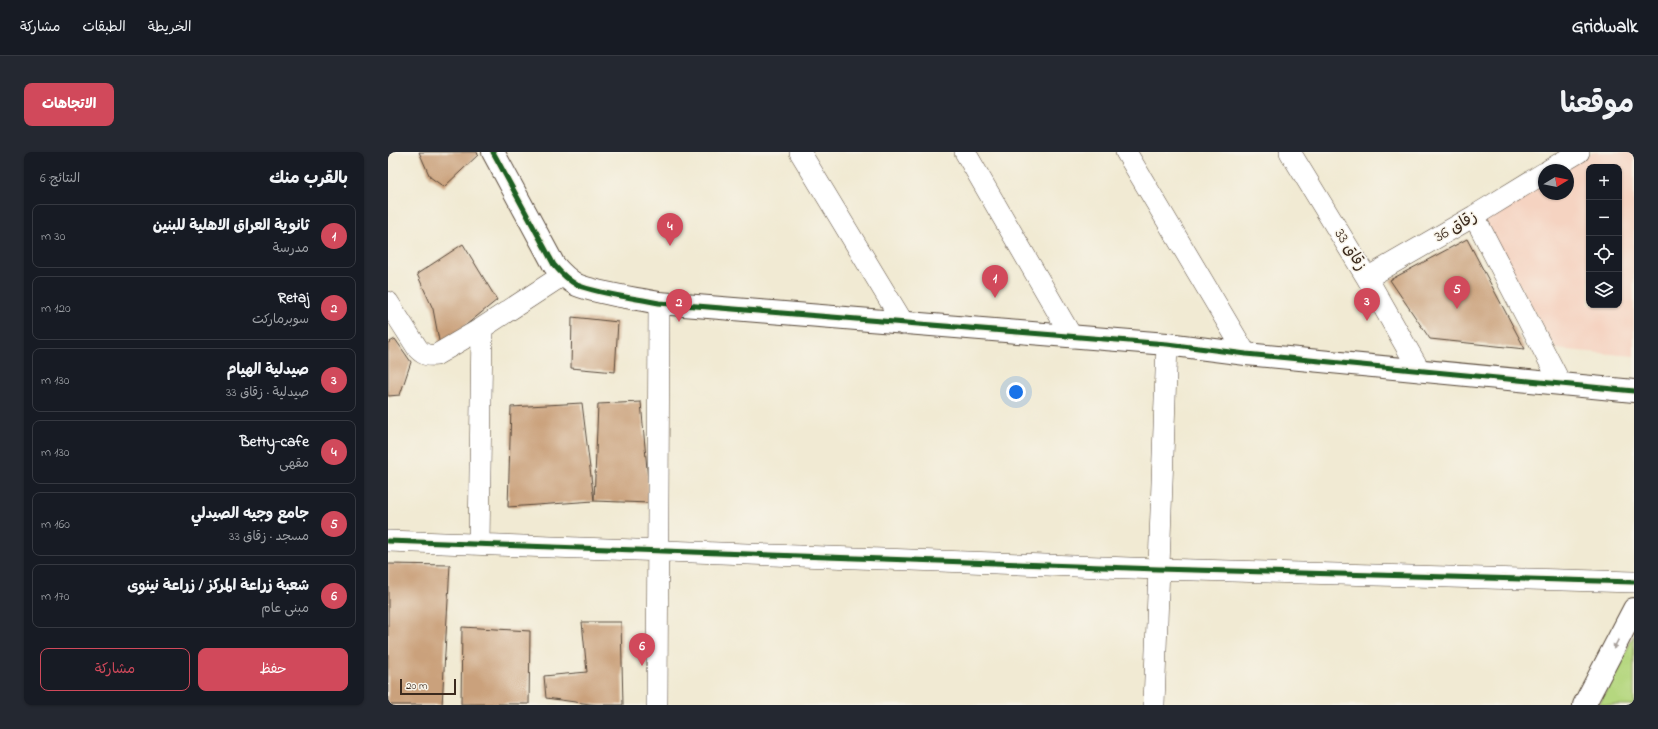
<!DOCTYPE html>
<html lang="ar">
<meta charset="utf-8">
<style>
body{margin:0;font-family:"Indie Flower","Playpen Sans Arabic",sans-serif;background:#242831;color:#f1f3f6;direction:rtl}
.controls{position:absolute;right:12px;top:12px;display:grid;overflow:hidden;border-radius:8px;box-shadow:0 1px 3px #0004}
.controls button{width:36px;height:36px;display:grid;place-items:center;padding:0;border:0;border-bottom:1px solid #363941;background:#171b24;color:#f1f3f6;font:20px sans-serif}
.compass{position:absolute;left:1150px;top:12px;width:36px;height:36px;border-radius:50%;background:#171b24;box-shadow:0 1px 3px #0004;rotate:80deg}
.scale{position:absolute;left:12px;bottom:10px;width:56px;box-sizing:border-box;padding-left:4px;border:2px solid #3b2a1e;border-top:0;font-size:11px;line-height:14px;white-space:nowrap;color:#3b2a1e;-webkit-text-stroke:3px #f7f3e8;paint-order:stroke}
.you{position:absolute;left:628px;top:240px;width:14px;height:14px;margin:-10px;border:3px solid #fff;border-radius:50%;background:#1a73e8;box-shadow:0 0 0 6px #1a73e833}
.badge{display:grid;place-items:center;width:26px;height:26px;border-radius:50%;background:#d1495b;color:#fff;font-size:13px;font-weight:700}
.pin{position:absolute;translate:-50% -33px;filter:drop-shadow(0 1px 2px #0008)}
.pin::after{content:'';position:absolute;top:21px;width:14px;height:12px;background:inherit;clip-path:polygon(0 0,100% 0,50% 100%)}
.list{margin:0;padding:0;list-style:none}
h2{display:flex;justify-content:space-between;align-items:center;height:52px;margin:0;padding:0 16px;font-size:17px}
h2 small{font-size:13px;font-weight:400;color:#9ea1a6}
.list li{display:grid;grid-template-columns:26px 1fr auto;gap:12px;align-items:center;box-sizing:border-box;height:64px;margin:0 8px 8px;padding:0 8px;border:1px solid #363941;border-radius:8px}
.list b{display:block;font-size:15px;white-space:nowrap}
.list p{margin:0;font-size:13px;white-space:nowrap;color:#9ea1a6}
.list em{font-size:13px;font-style:normal;color:#9ea1a6}
.actions{display:flex;gap:8px;padding:12px 16px}
.actions a{flex:1;padding:9px 0;border:1px solid #d1495b;border-radius:8px;text-align:center;font-size:14px;color:#d1495b}
.actions .main{background:#d1495b;color:#fff}
.icon{flex:none;width:22px;height:22px;fill:none;stroke:currentColor;stroke-width:2;stroke-linecap:round;stroke-linejoin:round}
.map{position:relative;flex:none;width:1246px;height:553px;overflow:hidden;direction:ltr;border-radius:8px}
header{display:flex;align-items:center;gap:24px;box-sizing:border-box;height:56px;padding:0 20px;background:#171b24;border-bottom:1px solid #363941}
header strong{font-size:19px}
nav{display:flex;gap:22px;margin-inline-start:auto;font-size:14px}
.intro{display:flex;align-items:center;justify-content:space-between;box-sizing:border-box;height:96px;padding:0 24px}
h1{margin:0;font-size:28px}
.button{padding:10px 18px;border-radius:8px;background:#d1495b;color:#fff;font-size:14px;font-weight:700}
main{display:flex;gap:24px;padding:0 24px}
aside{flex:1;background:#171b24;border-radius:8px;box-shadow:0 1px 3px #0004}
.map>svg:first-child{display:block}
.built{fill:#f5d3c1;fill-rule:evenodd}
.green{fill:#b5d77f;stroke:#78804e}
.building{fill:#caa17b}
.lines{fill:none;stroke-linecap:round;stroke-linejoin:round}
.minor-casing{stroke:#564739;stroke-width:22}
.tertiary-casing{stroke:#564739;stroke-width:24}
.minor{stroke:#fff;stroke-width:21}
.tertiary{stroke:#fff;stroke-width:22}
.cycleway-casing{stroke:#f7f3e8;stroke-width:8}
.cycleway{stroke:#1b5e20;stroke-width:5}
.oneway{fill:#a79f9a}
.labels{text-anchor:middle;dominant-baseline:central;stroke-width:3;stroke-linejoin:round;paint-order:stroke}
.street-label{font-size:16px;fill:#3b2a1e;stroke:#f7f3e8}
</style>
<header>
<strong>Gridwalk</strong>
<nav><a>الخريطة</a><a>الطبقات</a><a>مشاركة</a></nav>
</header>
<div class="intro"><h1>موقعنا</h1><a class="button">الاتجاهات</a></div>
<main>
<div class="map">
<svg width="1246" height="553" viewBox="0 0 1246 553">
<rect width="100%" height="100%" fill="#f7f3e8"/>
<filter id="ink" filterUnits="userSpaceOnUse"><feTurbulence type="fractalNoise" baseFrequency=".025" numOctaves="2"/><feDisplacementMap in="SourceGraphic" scale="8" xChannelSelector="R" yChannelSelector="G"/><feConvolveMatrix kernelMatrix="1 2 1 2 8 2 1 2 1" color-interpolation-filters="sRGB"/></filter>
<filter id="wash" filterUnits="userSpaceOnUse"><feTurbulence type="fractalNoise" baseFrequency=".012" numOctaves="4" result="noise"/><feDisplacementMap in="SourceGraphic" scale="16" xChannelSelector="R" yChannelSelector="G"/><feGaussianBlur stdDeviation="0.9" result="paint"/><feColorMatrix in="noise" values="0 0 0 0 0 0 0 0 0 0 0 0 0 0 0 0 0 1.4 0 .05"/><feComposite in="paint" operator="in"/></filter>
<g filter="url(#wash)">
<rect width="100%" height="100%" fill="#f1ead3"/>
<!-- built -->
<path class="built" d="M1206,0H1246V204L1168,197L1093,65L1156,29V42H1180V18H1175ZM1201,15H1231V153H1201Z"/>
<!-- green -->
<path class="green" d="M1246,483V553H1211Z"/>
<g id="blocks">
<!-- building -->
<path class="building" d="M31,0H89L90,3L56,35L42,25Z
M1079,87L1137,197L1042,187L1002,128Z
M75,92L109,148L52,194L45,157L29,122Z
M184,165L230,170L227,220L183,216Z
M7,187L23,210L12,243L0,244V191Z
M253,250L262,351L206,349L120,355L123,255L194,251L206,349L210,252Z
M0,412L62,413L54,553H0Z
M194,470H233L235,553H209L158,546L156,524L199,520Z
M74,475L142,479L141,552H73Z"/>
</g>
</g>
<g filter="url(#ink)">
<use href="#blocks" fill-opacity="0" stroke="#564739" stroke-width="1"/>
<g class="lines">
<defs>
<path id="minor" d="M412,0L516,172
M577,0L684,185
M738,0L858,202
M902,0L979,126L1032,219
M1161,18L1191,0
M1086,64L1173,232
M979,126L1086,64L1156,21
M0,150L30,197C36,203 40,204 48,203L94,176L175,123
M0,389L770,417L1246,430
M91,391L94,176
M269,553L271,151
M766,553L779,192"/>
<path id="tertiary" d="M105,0L166,113C172,120 180,128 189,133C211,142 247,146 271,151L779,192L858,202L1246,239
M1196,553L1246,457"/>
</defs>
<!-- minor casing -->
<use href="#minor" class="minor-casing"/>
<!-- tertiary casing -->
<use href="#tertiary" class="tertiary-casing"/>
<!-- minor -->
<use href="#minor" class="minor"/>
<!-- tertiary -->
<use href="#tertiary" class="tertiary"/>
<defs>
<path id="cycleway" d="M105,0L166,113C172,120 180,128 189,133C211,142 247,146 271,151L779,192L858,202L1246,239
M0,389L770,417L1246,430"/>
</defs>
<!-- cycleway casing -->
<use href="#cycleway" class="cycleway-casing"/>
<!-- cycleway -->
<use href="#cycleway" class="cycleway"/>
</g>
<!-- one-way arrows -->
<defs><path id="oneway-solid" d="M-6-.8H1V-3.2L6.5 0L1 3.2V.8H-6Z"/></defs>
<use class="oneway" href="#oneway-solid" transform="translate(1228 492) rotate(118)"/>
</g>
<g class="labels">
<!-- street labels -->
<g class="street-label">
<text transform="translate(1068 75) rotate(-30)">زقاق 36</text>
<text transform="translate(962 98) rotate(58)">زقاق 33</text>
</g>
</g>
</svg>
<div class="controls">
<button>+</button>
<button>−</button>
<button><svg class="icon" aria-label="locate" viewBox="0 0 24 24"><circle cx="12" cy="12" r="6"/><path d="M12 2v4M12 18v4M2 12h4M18 12h4"/></svg></button>
<button><svg class="icon" aria-label="layers" viewBox="0 0 24 24"><path d="M12 4l9 5-9 5-9-5zM3 14l9 5 9-5"/></svg></button>
</div>
<svg class="compass" viewBox="-18 -18 36 36"><path d="M0-13l5 13h-10z" fill="#e53935"/><path d="M0 13l5-13h-10z" fill="#9ea1a6"/></svg>
<div class="scale">20 m</div>
<div class="you"></div>
<div class="pin badge" style="left:607px;top:146px">1</div>
<div class="pin badge" style="left:291px;top:170px">2</div>
<div class="pin badge" style="left:979px;top:169px">3</div>
<div class="pin badge" style="left:282px;top:94px">4</div>
<div class="pin badge" style="left:1069px;top:157px">5</div>
<div class="pin badge" style="left:254px;top:514px">6</div>
</div>
<aside>
<h2>بالقرب منك<small>النتائج: 6</small></h2>
<ul class="list">
<li><span class="badge">1</span><div><b>ثانوية العراق الاهلية للبنين</b><p>مدرسة</p></div><em>30 m</em></li>
<li><span class="badge">2</span><div><b>Retaj</b><p>سوبرماركت</p></div><em>120 m</em></li>
<li><span class="badge">3</span><div><b>صيدلية الهيام</b><p>صيدلية · زقاق 33</p></div><em>130 m</em></li>
<li><span class="badge">4</span><div><b>Betty-cafe</b><p>مقهى</p></div><em>130 m</em></li>
<li><span class="badge">5</span><div><b>جامع وجيه الصيدلي</b><p>مسجد · زقاق 33</p></div><em>160 m</em></li>
<li><span class="badge">6</span><div><b>شعبة زراعة المركز / زراعة نينوى</b><p>مبنى عام</p></div><em>170 m</em></li>
</ul>
<div class="actions"><a class="main">حفظ</a><a>مشاركة</a></div>
</aside>
</main>
